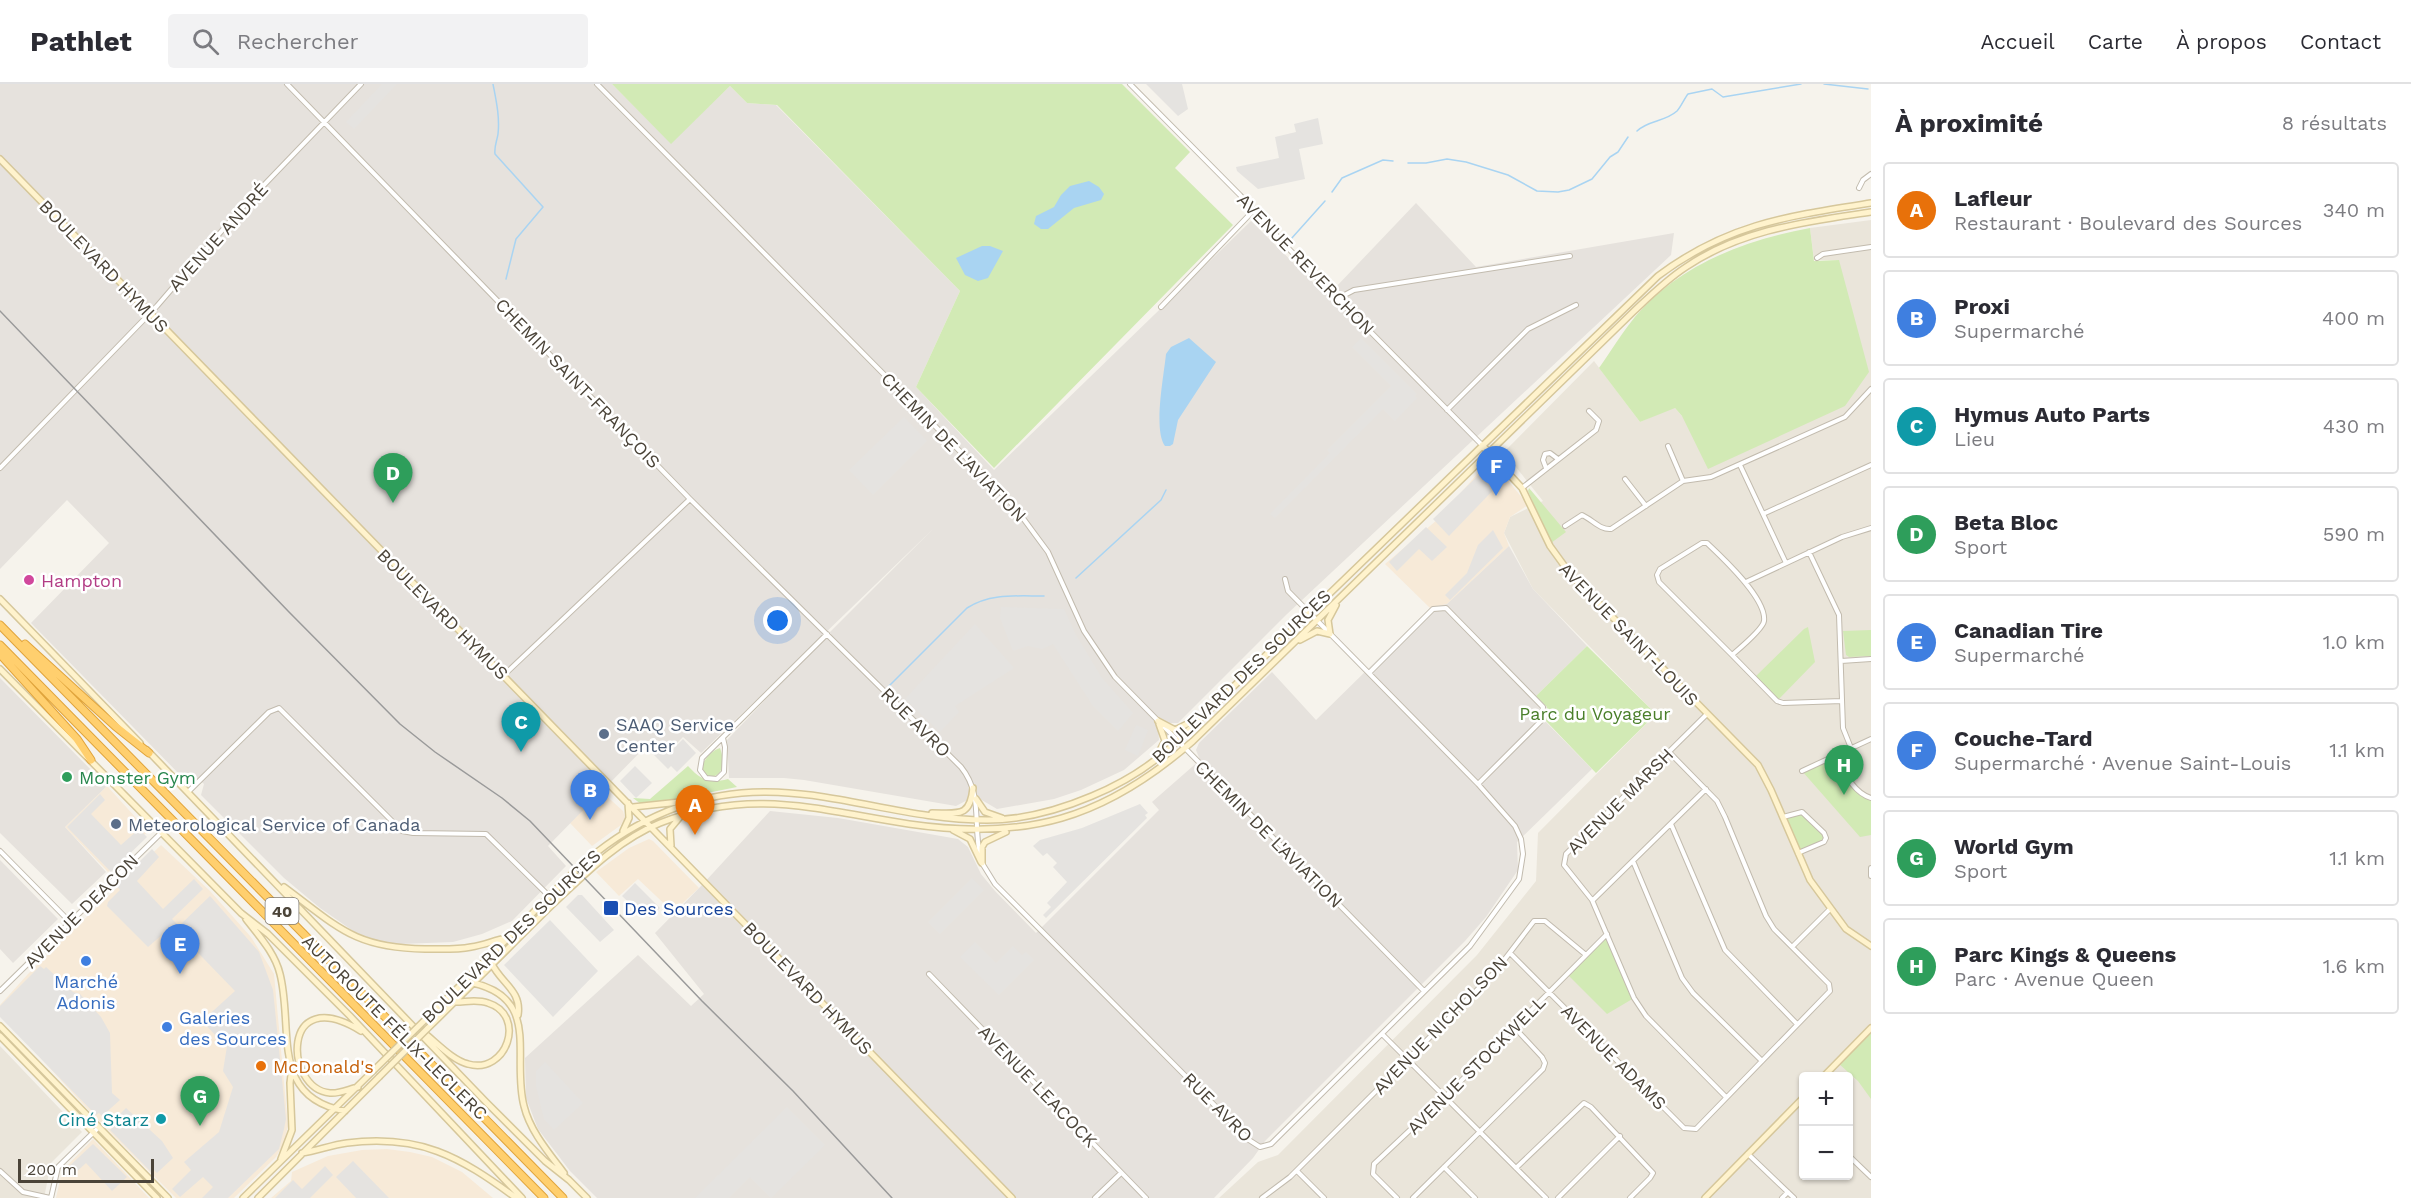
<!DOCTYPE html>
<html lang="fr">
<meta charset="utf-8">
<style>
body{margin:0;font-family:"Work Sans",sans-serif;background:#f2f2f3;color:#2b2b33}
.controls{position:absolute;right:18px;bottom:18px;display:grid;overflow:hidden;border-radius:6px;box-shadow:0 2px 4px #0004}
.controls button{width:54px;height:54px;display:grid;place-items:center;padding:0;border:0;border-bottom:2px solid #e1e1e2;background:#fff;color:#2b2b33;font:30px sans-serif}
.scale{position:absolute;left:18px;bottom:15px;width:136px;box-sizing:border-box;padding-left:6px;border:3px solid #4b4439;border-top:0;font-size:16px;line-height:21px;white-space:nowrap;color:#4b4439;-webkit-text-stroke:4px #fff;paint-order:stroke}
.you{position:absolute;left:778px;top:537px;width:21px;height:21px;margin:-15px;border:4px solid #fff;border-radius:50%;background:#1a73e8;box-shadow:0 0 0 9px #1a73e833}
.badge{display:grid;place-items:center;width:39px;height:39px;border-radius:50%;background:#b45309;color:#fff;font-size:20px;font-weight:700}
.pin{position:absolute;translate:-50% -50px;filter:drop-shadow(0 2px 3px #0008)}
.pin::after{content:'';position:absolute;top:32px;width:21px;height:18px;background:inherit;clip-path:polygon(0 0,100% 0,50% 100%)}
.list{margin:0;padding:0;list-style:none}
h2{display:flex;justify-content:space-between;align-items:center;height:78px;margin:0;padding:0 24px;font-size:26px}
h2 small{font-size:20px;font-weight:400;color:#7c7c81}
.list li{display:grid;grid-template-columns:39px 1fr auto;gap:18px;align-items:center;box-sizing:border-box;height:96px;margin:0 12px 12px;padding:0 12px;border:2px solid #e1e1e2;border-radius:6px}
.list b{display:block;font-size:22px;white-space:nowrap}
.list p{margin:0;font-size:20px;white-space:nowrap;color:#7c7c81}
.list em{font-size:20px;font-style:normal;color:#7c7c81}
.icon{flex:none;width:33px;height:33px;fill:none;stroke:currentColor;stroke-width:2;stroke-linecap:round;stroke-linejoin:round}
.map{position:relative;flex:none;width:1871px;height:1114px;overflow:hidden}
header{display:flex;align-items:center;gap:36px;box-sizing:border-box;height:84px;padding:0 30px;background:#fff;border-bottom:2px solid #e1e1e2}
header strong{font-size:28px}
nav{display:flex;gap:33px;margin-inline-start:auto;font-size:21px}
.search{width:420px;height:54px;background:#f2f2f3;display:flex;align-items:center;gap:15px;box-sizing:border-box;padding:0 21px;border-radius:6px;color:#7c7c81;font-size:22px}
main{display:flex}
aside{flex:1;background:#fff}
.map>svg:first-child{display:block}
.residential{fill:#eae5da;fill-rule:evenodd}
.commercial{fill:#f7ead8}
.industrial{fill:#e6e2dd}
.green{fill:#d2eab5}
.parking{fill:#e5e3e0}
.water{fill:#a9d4f2}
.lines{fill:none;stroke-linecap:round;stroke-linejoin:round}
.stream{stroke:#a9d4f2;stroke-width:1.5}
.street-casing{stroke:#c2bbae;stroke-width:6}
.secondary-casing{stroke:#d6c79b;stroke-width:8}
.highway-casing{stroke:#e0a43c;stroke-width:9}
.street{stroke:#fff;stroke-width:4}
.secondary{stroke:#fff3cd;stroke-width:5}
.highway{stroke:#ffcf6e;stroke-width:7}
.tram{stroke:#9a9a9a;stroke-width:1.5}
.secondary-bridge-casing{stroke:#d6c79b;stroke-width:8;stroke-linecap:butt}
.secondary-bridge{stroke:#fff3cd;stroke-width:5}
.hotel-dot{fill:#d1479c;stroke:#fff;stroke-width:2}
.service-dot{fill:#5c6f8a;stroke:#fff;stroke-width:2}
.leisure-dot{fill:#2e9e5b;stroke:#fff;stroke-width:2}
.transit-dot{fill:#1a4fb4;stroke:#fff;stroke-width:2}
.shop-dot{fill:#3f7fe0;stroke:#fff;stroke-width:2}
.food-dot{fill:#e8710a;stroke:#fff;stroke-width:2}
.culture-dot{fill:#0f9aa8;stroke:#fff;stroke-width:2}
.labels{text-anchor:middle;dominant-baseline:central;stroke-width:5;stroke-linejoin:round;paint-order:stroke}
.shield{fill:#fff;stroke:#817c74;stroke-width:1.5}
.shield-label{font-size:16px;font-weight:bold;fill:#4b4439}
.street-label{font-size:18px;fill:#4b4439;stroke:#fff}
.hotel-label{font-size:18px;fill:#b23c85;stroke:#fff;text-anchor:start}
.park-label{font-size:18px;fill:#4a7f2a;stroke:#fff}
.service-label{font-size:18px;fill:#4e5e75;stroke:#fff;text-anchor:start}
.leisure-label{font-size:18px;fill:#27864d;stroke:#fff;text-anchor:start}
.transit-label{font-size:18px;fill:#164399;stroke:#fff;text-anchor:start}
.shop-label{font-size:18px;fill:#366cbe;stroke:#fff}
.food-label{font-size:18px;fill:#c56008;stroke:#fff;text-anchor:start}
.culture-label{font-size:18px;fill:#0d838f;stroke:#fff;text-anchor:end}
</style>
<header>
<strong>Pathlet</strong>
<div class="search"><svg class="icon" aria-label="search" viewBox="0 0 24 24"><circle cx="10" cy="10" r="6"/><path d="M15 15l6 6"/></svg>Rechercher</div>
<nav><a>Accueil</a><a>Carte</a><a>À propos</a><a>Contact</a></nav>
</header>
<main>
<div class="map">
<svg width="1871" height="1114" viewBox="0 0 1871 1114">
<rect width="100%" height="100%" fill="#f6f3ec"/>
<!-- residential -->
<path class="residential" d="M1871,136V1114H1219L1258,1078L1278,1071L1477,871L1536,797L1538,749L1656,630L1533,505L1504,449L1510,433L1543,417L1504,368L1594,277L1640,338L1674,323L1682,332L1839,176H1814L1810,144ZM1804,992H1848V1092H1804Z
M0,962L82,1048L51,1079L44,1114H0Z"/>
<!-- commercial -->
<path class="commercial" d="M1486,380L1495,381L1528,421L1510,433L1504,449L1509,462L1447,520L1430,524L1385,480L1437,436Z
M107,702L148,747L108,788L65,743Z
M601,707L623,727L625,734L621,741L592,762L570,739Z
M649,755L653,757L699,804L673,828L638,795L619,812L596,788L629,764Z
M161,761L210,807L251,853L274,890L288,1042L284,1059L276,1073L234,1114H176L95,1033L0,930V921L28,890Z
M93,1055L149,1114H56L62,1087Z
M387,1065L410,1068L432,1073L462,1088L493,1114H271L291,1097L292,1088L328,1072L362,1066Z"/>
<!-- industrial -->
<path class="industrial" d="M0,0H612L671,59L730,2L747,19L776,21L960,207L916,303L994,386L1251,137L1323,208L1335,204L1416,119L1476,183L1674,149L1671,171L1286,531L1178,639H1161L1158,642L1159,656L1124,686L1081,706L1054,715L997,725L975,712L956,722L804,696L784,694H729L727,656L826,552L933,445L701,669L683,653L668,668L654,654L548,762L566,782L512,837L482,850L453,858L401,860L381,858L356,849L320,824L284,794L201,711L204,700L195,692L184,695L31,539L109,459L67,416L0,485Z
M1509,462L1533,505L1587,562L1536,612L1547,623L1546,638L1592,685L1517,758L1518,786L1486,833L1465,857L1265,1057L1253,1074L1214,1114H597L570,1087L538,1045L526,1014L525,974L638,871L691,922L704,910L655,849L702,801L770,727L838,734L958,755L968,763L981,790L995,807L1036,849L1159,726L1152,718L1200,676L1196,666L1199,659L1272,588L1316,636L1430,524L1447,520Z
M0,594L107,702L65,743L106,788L72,820L0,749Z
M0,776L58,835L13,879L0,865Z"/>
<!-- green -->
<path class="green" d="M612,0H1122L1190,68L1175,84L1233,141L994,384L916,303L960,207L777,21L747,19L730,2L671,60Z
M1810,144L1814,177L1839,176L1869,288L1845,322L1708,385L1682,332L1675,324L1640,338L1599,284C1610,269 1619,253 1631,238C1674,183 1743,156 1810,144Z
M1529,404L1566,448L1551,459L1528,407Z
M1808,543L1815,578L1777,617L1755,593L1804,545Z
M1871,546V572L1849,573L1846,571L1843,547Z
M1587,562L1656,630L1596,689L1546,637L1547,623L1536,612Z
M720,664C725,677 724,696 706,692L701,683C705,675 712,666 720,664Z
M1836,671L1852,700L1871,714V751L1860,753L1802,687Z
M688,682C701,696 709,700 728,695L737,703L652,720H641L633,714L650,715Z
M1795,728L1806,731L1826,754L1824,758L1798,769L1783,733Z
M1607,850L1634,914L1607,930L1567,890Z
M1871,944V1015L1858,997L1838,979Z"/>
<!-- parking -->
<path class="parking" d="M382,0H397L354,45L346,38Z
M1146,0H1182L1188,25L1178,32Z
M1318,34L1323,60L1299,65L1305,95L1258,105L1237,87L1236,83L1279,74L1275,53L1296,48L1294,40Z
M1361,254L1417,310L1415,312L1417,314L1395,337L1383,325L1275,434L1270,430L1330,369L1327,366L1391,302L1352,263Z
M904,333L927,357L873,411L849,386Z
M1492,384L1503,396L1449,452L1433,435L1484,386Z
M1426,443L1447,463L1432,477L1419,465L1397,487L1389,478Z
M1493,446L1503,464L1450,516L1445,511L1467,489L1478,461Z
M1001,523L1064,525L1076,551L1102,594L1133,629L1118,647L1093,622L1053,560L1042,565L1028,562L1013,567L1000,534Z
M975,540L1014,584L955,622L959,628L940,648L905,615Z
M1136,641L1148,646L1138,672L1125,666Z
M683,655L696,669L677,688L671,682L668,685L654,671L662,664L668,670Z
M635,682L652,699L636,714L620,697Z
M100,710L105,716L91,730L121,761L139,745L147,753L111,788L67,743Z
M1140,720L1148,729L1145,731L1147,734L1046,834L1043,831L1051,823L1047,819L1067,798L1053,783L1057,779L1047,769L1043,772L1033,762L1040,756L1082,744Z
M152,765L159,773L137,797L163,825L194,795L203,805L172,835L179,842L210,812L259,868L273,906L286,1035L284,1045L279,1065L228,1114H202L213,1103L203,1093L180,1113L172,1105L191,1086L184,1078L219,1048L233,1003L223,987L228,956L223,950L218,954L202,937L235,907L172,842L148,863L107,822L108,818L120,806L116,801Z
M972,794L984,806L940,850L928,838Z
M635,799L660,824L650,834L646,830L643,832L622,812Z
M578,811H582L614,846L600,858L566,823Z
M550,836L598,887L553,933L504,881Z
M975,858L996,879L1013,862L1022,871L1026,868L1034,876L999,911L960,873Z
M40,882L44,885L46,883L73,908L80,910L101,933L110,949L112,1009L120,1016L102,1032L99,1029L96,1031L0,933V922Z
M545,978L583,1019L554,1046L544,1035L536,1002V987Z
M787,1023L825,1061L771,1114L750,1093L729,1114H695Z
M126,1024L162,1057L173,1074L157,1089L154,1086L151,1088L110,1046L113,1043L110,1040Z
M93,1060L127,1093L112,1107L86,1079L72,1092L65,1086Z
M353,1077L389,1114H356L336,1093Z
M325,1082L333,1091L310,1114H275L293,1096L302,1105Z"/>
<!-- water -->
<path class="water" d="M1089,97L1099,103L1104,110L1101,116L1074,124L1048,145H1041L1034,140L1036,132L1054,123L1061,111L1070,102Z
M982,162H990L1003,167L988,194L978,197L965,191L956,174Z
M1189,254L1216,278L1178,336L1173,360L1170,362H1165C1153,346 1164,291 1166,270L1171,263Z"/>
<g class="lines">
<!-- stream -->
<path class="stream" d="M493,0C496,16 500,33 498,50C497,57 494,62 495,70L543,123L516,155L506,195
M1824,0L1868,5
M1637,47C1648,36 1665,38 1677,27C1681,23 1684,15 1688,10L1712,5L1723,13L1801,0
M1408,79H1426L1447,75L1466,78L1508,91L1537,107L1558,108L1569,106L1592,95L1610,73L1618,68L1628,53
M1332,108L1342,94L1383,76L1393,77
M1291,155L1325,117
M1076,494L1161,416L1166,406
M889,602L967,524C990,509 1017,512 1044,512"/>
<defs>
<path id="street" d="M287,0L690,415L961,683C983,710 973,740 980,771
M597,0L1014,422L1048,468L1084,547L1115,593L1424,907
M1130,0L1240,111L1287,163L1482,361
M1859,104L1863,96L1871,90
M1817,174L1823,170L1871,163
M1337,215L1354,206L1570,172
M1161,223L1253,127
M1447,326L1528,245L1576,221
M1668,362L1683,397
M1740,381L1786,479
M0,384L157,222L238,128L361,0
M1546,384L1543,376L1545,370L1550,369L1558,375
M1625,395L1646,422
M1522,404L1596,346L1599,337L1589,327
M1763,430L1871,381
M1565,442L1582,431C1593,436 1600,446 1611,445L1683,397L1711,393L1845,333L1871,305
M1702,459H1707C1723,474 1767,515 1764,537C1763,545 1739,565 1732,571L1659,498L1657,491L1660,485Z
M1809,468L1839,531L1843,644L1851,664
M1746,498L1842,453L1871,444
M1732,571L1777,617L1783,619L1842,617
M1841,577L1871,575
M1369,589L1433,525L1446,524L1543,623L1542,636L1478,700
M504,591L690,415
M1706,631L1566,770L1564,781L1592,816L1634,914L1646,932L1726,1013
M723,654L725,663L724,688L717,695L706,694L700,686L702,674L827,550
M1836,671C1845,688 1852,708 1871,714
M1802,687L1871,655
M188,708L269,628L279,624L402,747L413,749L486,750L549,812
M1783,733L1802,728L1824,749L1826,754L1824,758L1798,769
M1671,740L1725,866L1797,940
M0,767L70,838
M1633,777L1682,894L1693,909L1762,977
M982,779L995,800L1249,1056L1260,1063L1271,1060L1470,862L1519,795L1523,770L1521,755L1515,742L1478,700L1288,507L1285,495
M1871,784V792
M1593,816L1706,705
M1793,862L1830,825
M1510,869L1684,1044L1696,1045L1830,907L1829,900L1774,845L1766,832L1725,733L1717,717L1669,668
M929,890L1146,1114
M0,907L162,748
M1382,950L1546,1114
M1748,1070L1794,1114
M1848,1071L1871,1093
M1444,1083L1475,1114
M1516,1084L1584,1019L1591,1023L1653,1089L1650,1094L1630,1114
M0,1087L23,1108L50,1114
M1297,1087L1324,1114
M51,1114L58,1083L98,1044
M1095,1114L1121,1089
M1262,1114L1290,1093L1495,888L1534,837H1545L1586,871
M1397,1114L1373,1090L1374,1080L1445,1013L1607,850
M1413,1114L1543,985L1545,979L1542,973L1515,944
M1558,1114L1620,1052
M1782,1114L1788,1108"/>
<path id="secondary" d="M0,75L1012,1114
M1482,361L1522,404L1550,462L1571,491L1758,681L1771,706L1810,796L1846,845L1871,862
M0,515L140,659
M1330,550L1328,536L1336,521
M1300,556L1317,547L1330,550
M0,585L241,829L268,850L350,932L522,1114
M1158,637L1175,646L1193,637
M147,666L486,1018L545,1077L569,1096L587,1114
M1157,672L1165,657L1159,640
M976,715L985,728L1002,734
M633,723L689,717
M932,729C958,729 970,734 973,704
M953,746L970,755L981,778
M623,747L629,734L628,719
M671,762L670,745L680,733
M982,779V763L985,758L1006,748
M284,803C338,843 354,864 425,865C440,865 456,866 471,863C484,861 495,856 507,854
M246,835C259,852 275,869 280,890C294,945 269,1013 345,1027
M492,880C501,899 522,907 518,931
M473,899C542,915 511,973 524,1022C530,1047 549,1069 564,1089
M431,930C461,901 491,871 521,841C572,789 607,749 678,723C789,683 878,736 987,736C1023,736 1059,726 1092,712C1121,700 1149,683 1172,662L1658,192C1727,140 1788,132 1871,119
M0,942L168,1114
M427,945C469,904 510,862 552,821C585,790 618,756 660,739C752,703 817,726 909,740C1026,757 1104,735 1193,657L1633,228C1650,212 1666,196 1686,183C1742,145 1806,138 1871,128
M423,948C436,958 452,976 468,980C507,991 527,931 488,919C477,915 466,918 456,918
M0,952L157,1114
M1824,992L1871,944
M358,1003C349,1005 339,1010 330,1009C284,1005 280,897 361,947
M302,1069C317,1067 331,1061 347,1059C420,1050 459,1072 516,1114
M281,1075L292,1046L290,999L291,991
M243,1114L373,987
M258,1114L379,993
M1705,1114L1804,1013"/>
<path id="highway" d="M0,541L563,1114
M25,560L115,642L149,669
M0,561L544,1114
M0,570L77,655L91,676"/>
</defs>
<!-- street casing -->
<use href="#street" class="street-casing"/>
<!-- secondary casing -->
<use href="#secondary" class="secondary-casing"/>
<!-- highway casing -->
<use href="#highway" class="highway-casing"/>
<!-- street -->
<use href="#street" class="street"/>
<!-- secondary -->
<use href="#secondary" class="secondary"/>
<!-- highway -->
<use href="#highway" class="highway"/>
<!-- tram -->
<path class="tram" d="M0,227L289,528L400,640L435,668L502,714L530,737L702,917L793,1007L892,1114"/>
<defs>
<path id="secondary-bridge" d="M373,987L431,930
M379,993L427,945"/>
</defs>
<!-- secondary-bridge casing -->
<use href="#secondary-bridge" class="secondary-bridge-casing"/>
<!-- secondary-bridge -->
<use href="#secondary-bridge" class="secondary-bridge"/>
</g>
<!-- markers -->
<circle class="hotel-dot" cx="29" cy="496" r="6"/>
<g class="service-dot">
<circle cx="604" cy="650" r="6"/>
<circle cx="116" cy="740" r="6"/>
</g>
<circle class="leisure-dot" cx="67" cy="693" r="6"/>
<rect class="transit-dot" x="603" y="816" width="16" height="16" rx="3"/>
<g class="shop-dot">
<circle cx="86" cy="877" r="6"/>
<circle cx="167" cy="943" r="6"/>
</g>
<circle class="food-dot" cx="261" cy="982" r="6"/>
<circle class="culture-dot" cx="161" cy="1035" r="6"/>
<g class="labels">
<!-- shield labels -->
<rect class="shield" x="265.5" y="814" width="33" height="26" rx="4.5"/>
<g class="shield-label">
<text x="282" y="827">40</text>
</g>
<!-- street labels -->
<g class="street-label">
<text transform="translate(218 153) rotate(-48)">AVENUE ANDRÉ</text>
<text transform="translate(1306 180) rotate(46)">AVENUE REVERCHON</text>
<text transform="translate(104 182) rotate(46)">BOULEVARD HYMUS</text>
<text transform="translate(578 299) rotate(46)">CHEMIN SAINT-FRANÇOIS</text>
<text transform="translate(954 363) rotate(46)">CHEMIN DE L'AVIATION</text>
<text transform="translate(443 530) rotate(45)">BOULEVARD HYMUS</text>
<text transform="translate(1629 550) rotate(46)">AVENUE SAINT-LOUIS</text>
<text transform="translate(1241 592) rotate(-44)">BOULEVARD DES SOURCES</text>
<text transform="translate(916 638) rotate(45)">RUE AVRO</text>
<text transform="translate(1620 717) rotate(-45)">AVENUE MARSH</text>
<text transform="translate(1269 750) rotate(45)">CHEMIN DE L'AVIATION</text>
<text transform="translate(81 827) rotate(-45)">AVENUE DEACON</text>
<text transform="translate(511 852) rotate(-44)">BOULEVARD DES SOURCES</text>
<text transform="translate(808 904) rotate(46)">BOULEVARD HYMUS</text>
<text transform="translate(1440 941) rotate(-46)">AVENUE NICHOLSON</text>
<text transform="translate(395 943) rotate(45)">AUTOROUTE FÉLIX-LECLERC</text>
<text transform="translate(1614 973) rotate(45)">AVENUE ADAMS</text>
<text transform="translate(1476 981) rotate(-45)">AVENUE STOCKWELL</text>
<text transform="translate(1038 1002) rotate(46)">AVENUE LEACOCK</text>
<text transform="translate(1218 1023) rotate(45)">RUE AVRO</text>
</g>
<!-- hotel labels -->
<g class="hotel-label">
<text x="41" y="496">Hampton</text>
</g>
<!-- park labels -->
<g class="park-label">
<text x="1595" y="629">Parc du Voyageur</text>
</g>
<!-- service labels -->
<g class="service-label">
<text x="616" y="640">SAAQ Service<tspan x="616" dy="21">Center</tspan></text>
<text x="128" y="740">Meteorological Service of Canada</text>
</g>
<!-- leisure labels -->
<g class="leisure-label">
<text x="79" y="693">Monster Gym</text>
</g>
<!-- transit labels -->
<g class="transit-label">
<text x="624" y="824">Des Sources</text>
</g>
<!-- shop labels -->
<g class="shop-label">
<text x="86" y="897">Marché<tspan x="86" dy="21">Adonis</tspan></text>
<text x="179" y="933" text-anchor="start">Galeries<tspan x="179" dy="21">des Sources</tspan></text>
</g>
<!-- food labels -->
<g class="food-label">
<text x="273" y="982">McDonald's</text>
</g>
<!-- culture labels -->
<g class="culture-label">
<text x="149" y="1035">Ciné Starz</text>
</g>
</g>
</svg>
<div class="controls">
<button>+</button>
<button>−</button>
</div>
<div class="scale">200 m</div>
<div class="you"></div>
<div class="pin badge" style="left:695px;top:751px;background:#e8710a">A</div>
<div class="pin badge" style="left:590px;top:736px;background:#3f7fe0">B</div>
<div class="pin badge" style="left:521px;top:668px;background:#0f9aa8">C</div>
<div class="pin badge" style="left:393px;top:419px;background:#2e9e5b">D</div>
<div class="pin badge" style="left:180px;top:890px;background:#3f7fe0">E</div>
<div class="pin badge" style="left:1496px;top:412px;background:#3f7fe0">F</div>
<div class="pin badge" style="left:200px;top:1042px;background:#2e9e5b">G</div>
<div class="pin badge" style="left:1844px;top:711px;background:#2e9e5b">H</div>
</div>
<aside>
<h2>À proximité<small>8 résultats</small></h2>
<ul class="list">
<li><span class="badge" style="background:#e8710a">A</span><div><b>Lafleur</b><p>Restaurant · Boulevard des Sources</p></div><em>340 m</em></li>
<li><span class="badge" style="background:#3f7fe0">B</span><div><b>Proxi</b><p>Supermarché</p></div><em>400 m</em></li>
<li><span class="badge" style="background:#0f9aa8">C</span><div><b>Hymus Auto Parts</b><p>Lieu</p></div><em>430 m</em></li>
<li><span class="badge" style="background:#2e9e5b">D</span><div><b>Beta Bloc</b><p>Sport</p></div><em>590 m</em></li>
<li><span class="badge" style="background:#3f7fe0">E</span><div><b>Canadian Tire</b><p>Supermarché</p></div><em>1.0 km</em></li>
<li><span class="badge" style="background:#3f7fe0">F</span><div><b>Couche-Tard</b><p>Supermarché · Avenue Saint-Louis</p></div><em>1.1 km</em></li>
<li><span class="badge" style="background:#2e9e5b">G</span><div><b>World Gym</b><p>Sport</p></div><em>1.1 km</em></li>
<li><span class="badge" style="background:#2e9e5b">H</span><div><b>Parc Kings &amp; Queens</b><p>Parc · Avenue Queen</p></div><em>1.6 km</em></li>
</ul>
</aside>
</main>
